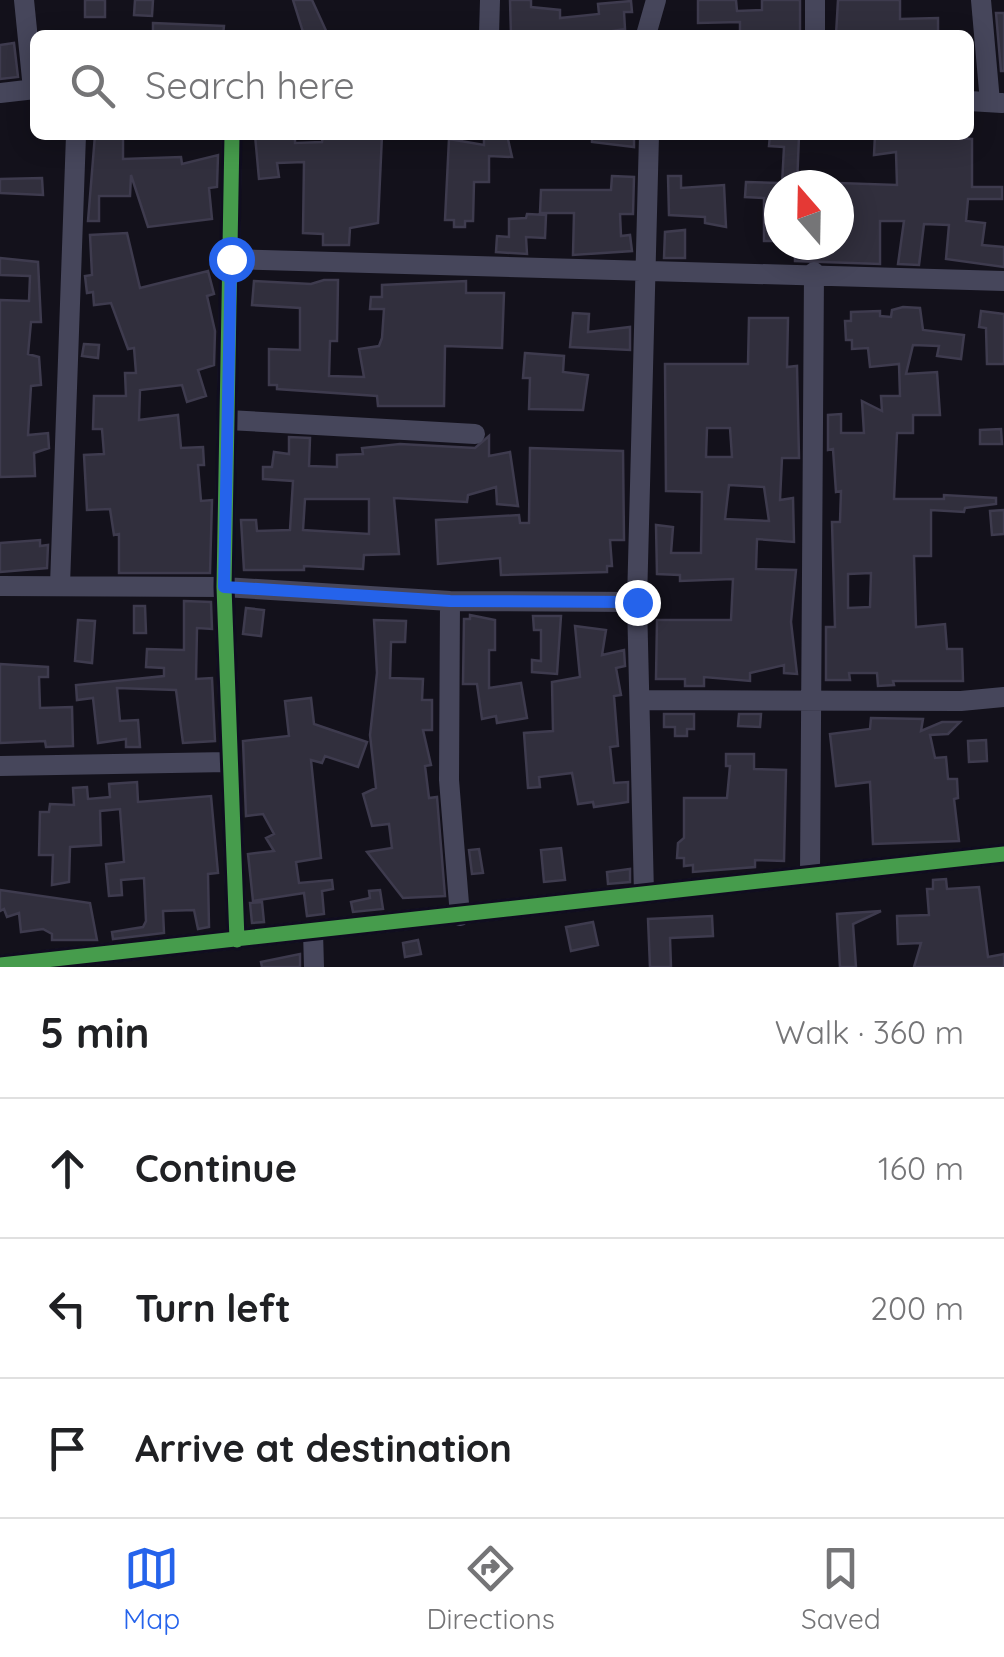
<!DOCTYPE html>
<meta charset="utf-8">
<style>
body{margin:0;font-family:Quicksand,sans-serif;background:#f6f6f6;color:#202124}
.compass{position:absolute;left:764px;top:170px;width:90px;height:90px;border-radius:50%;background:#fff;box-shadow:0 5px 25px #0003;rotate:340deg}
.stop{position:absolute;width:30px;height:30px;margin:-22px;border:8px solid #2563eb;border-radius:50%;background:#fff}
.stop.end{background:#2563eb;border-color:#fff;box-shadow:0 2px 10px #0008}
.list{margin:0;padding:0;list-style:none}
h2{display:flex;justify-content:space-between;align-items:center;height:130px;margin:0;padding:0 40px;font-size:42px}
h2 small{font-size:32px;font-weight:400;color:#757577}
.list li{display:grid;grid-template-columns:65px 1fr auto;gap:30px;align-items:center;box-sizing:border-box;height:140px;padding:0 40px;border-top:2px solid #e0e0e0}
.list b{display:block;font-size:38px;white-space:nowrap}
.list em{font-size:32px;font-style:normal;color:#757577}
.icon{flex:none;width:55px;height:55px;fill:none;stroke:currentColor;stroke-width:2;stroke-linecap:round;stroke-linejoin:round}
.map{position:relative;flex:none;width:1004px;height:967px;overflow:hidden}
.search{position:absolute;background:#fff;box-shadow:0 5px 25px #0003;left:30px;right:30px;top:30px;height:110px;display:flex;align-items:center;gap:25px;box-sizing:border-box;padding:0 35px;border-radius:15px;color:#757577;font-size:38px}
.sheet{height:550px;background:#fff}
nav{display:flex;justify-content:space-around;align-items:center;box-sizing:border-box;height:140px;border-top:2px solid #e0e0e0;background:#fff;font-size:28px;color:#757577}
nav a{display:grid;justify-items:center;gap:5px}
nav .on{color:#2563eb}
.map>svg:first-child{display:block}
.building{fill:#312f3d;stroke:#3e3b4e;stroke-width:2.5;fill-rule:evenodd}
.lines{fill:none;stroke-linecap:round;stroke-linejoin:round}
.minor{stroke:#46465b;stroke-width:20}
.cycleway-casing{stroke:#100d1f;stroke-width:21}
.cycleway{stroke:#469c4c;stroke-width:15}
.route{stroke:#2563eb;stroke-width:12}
</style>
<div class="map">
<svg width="1004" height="967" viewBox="0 0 1004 967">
<rect width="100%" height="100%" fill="#13111b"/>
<!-- building -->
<path class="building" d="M85,0H105V17H85Z
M135,0H153L152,16L134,15Z
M293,0H312L328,35H304Z
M510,0H531V7L560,10V18L599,14L598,4L631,1L632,12H624L625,29L588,35H511Z
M698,0H736L737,11L762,10V0H800V35H740V22L698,23Z
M838,0H900V19L938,18V35H836Z
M996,13H1004V71H1001Z
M153,23L224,26L223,35H153Z
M14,43L18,77L0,79V45Z
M95,135H123V159L181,157L182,164L218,155L217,187L209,188L212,219L148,227L131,175L130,196H99V221H88Z
M255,135H295V143L322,142L323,135H382L378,223L350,228L349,245H323V234L303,233L304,162L277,163L279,177L259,179Z
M484,135H507L512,157L489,156V182H474L473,221H465V227H454V220H445L449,139L484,145Z
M592,135H634V147L592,142Z
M770,135L799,136L797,185H782L784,147L769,146Z
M875,135L972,139V187H1002V199H968L966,221L985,223L982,245L1004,247V267L946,259L949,225L924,224L919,265L898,264L904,221H880V264L795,261V245H839V183L897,185L896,152L874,155Z
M612,176L634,177L633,214H620L621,236L630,235L632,251L573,255L574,213H540L541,190H611Z
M668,176H681V188L724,185L726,227L705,223V217L669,215Z
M42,178L43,195L0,193V179Z
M746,182L779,183V241H764V198L745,197Z
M527,214L546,215L545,238L526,237L527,254L496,252L497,236L509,237V219L526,218Z
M685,230V258H664L665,232Z
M127,233L140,288L208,271L214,294L207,296L215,331L214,365L198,370L206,396L187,402L182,385L140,390L139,420L178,415L181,448L203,447L204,465H198L201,501L212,500L210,573H119V534L114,535L110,509L87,510L84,455L104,454L102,429H93L94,396H126L125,373H136L134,348L128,349L111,303L94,305L93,292L87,293L85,276L92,275L90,235Z
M0,258L38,262L41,322H31L28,354L39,357L41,385L31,386L28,435L48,433L49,448L34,453L35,476L0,477V300L29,301L30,276L0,275Z
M324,280H338L337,341H330L329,376L364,377L359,349L379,346L382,338L384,309H370L371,297H382V285L466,281V293H504L502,348L445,346L444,406H378L377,396L277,389V385H269V349L300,350V308L252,305L254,281L311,284Z
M903,307L920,308L923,330L964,335L961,359L937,356L939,346L913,345L906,374L937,372L940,415H913V433H897L894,499H944V495L996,498V504L965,508L964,512L931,510V556H914L916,627L945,624L947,649H962L963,681H893L894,685L878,686L877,673H849L850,680H826V627H835L832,522H840L841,491L836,492L833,449L828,450V415L841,414V433H864L862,401L882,411L881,396H900L899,364L870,367L868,348L852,349V340H846L845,321H851V312L880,311V316L891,317L892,310ZM871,573L870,607L848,608V574Z
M981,311L1004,314V364H987L986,328L979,327Z
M573,313L589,314L588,332L630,327V350L570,347Z
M749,318H788L787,367L797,366L799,458H782L780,500L793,498L794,542L757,539L756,569L796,570L791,622L797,674L784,673V665L750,673V681L704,677V686H685V679H656L657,620H731L733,579L680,581V575L657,574L656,525L673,527L671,553H701L702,492L666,491L665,364H748ZM707,428H730L732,457H706ZM729,485L764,487L769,521L725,519Z
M84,344L99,345L98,358L82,356Z
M525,353L564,356L563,372L588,375L583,410L529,409L530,378H523Z
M1001,429L1002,444H980V430Z
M489,436V456L510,452L518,506L497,504L496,487L468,495L467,502L394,498L399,554L364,555L363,569L304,566V570H244L241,520H256L257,531L290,530L293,481L263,479V467H272L274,452L289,454V437L310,438L309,466L337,467V455L363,454L362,448L400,444L475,448ZM305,499H369V534L303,530Z
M530,448L623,451L624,540H610L612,566H607V572L501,575L500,558L438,564L436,520L519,515L520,523H529Z
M1004,510V534L992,535L990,511Z
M40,540V546L48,545L47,568L0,572V543Z
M184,601L211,602L212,629L197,628L196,679L212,678L215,741L183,743L176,690L117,688L120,721L138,720L140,747H126V739L98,743L93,698L77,700L76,685L164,676V668L146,667L147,649L184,650Z
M134,606H145L146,633H134Z
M246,608L264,610L261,636L243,634Z
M470,615L495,620V650H489V688L521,683L527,718L497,723L496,716L482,719L477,684H463L464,619H470Z
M533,616H561L557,674L532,672V660L541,661V630H534Z
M78,620L95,621L92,663L75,661Z
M374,620L406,621L405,642H391L390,678L423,679L422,700H432V730H423L431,765L425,766L429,798L437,797L445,896L403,898L367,852L392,848L389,824L372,826L363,794L376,788L370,735L377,673Z
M575,626L606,630L602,655L624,650L625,666L616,668L621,695L614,696L618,746L610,747L614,783L628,782V802L594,807L593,802L578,804L572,773L539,777L540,787L528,788L524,733L553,731L552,682L580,677Z
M0,664L48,667V677H39L40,708L72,707L73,746L46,747L45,741L0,743Z
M311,698L314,724L367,742L358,767L325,756L322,763L311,760L321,858L296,862L299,883L332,880L333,889L322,891L324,914L307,916L304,893L253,901L248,854L274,851L266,838L274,834L263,814L246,816L243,741L289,736L285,701Z
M664,714H694V729H687V736H675V727H664Z
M739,714H761L760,727L738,726Z
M871,718L923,719L921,731L942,722H960L948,734L930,735L935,758L946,757L948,779H957L958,798L954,799L959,841L873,844L870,782L836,786L830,734L870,729Z
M986,740L987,761L969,762L968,741Z
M726,754H754V769L786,770L784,861L755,860V867L693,872V865L684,866V858H677L678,843L684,838V798H727L730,766H726Z
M137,782L138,802L211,796L218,873L208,874L209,927L198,929L194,910L163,911L164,933L113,939L112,932L143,927L146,921L144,878L121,880L122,895L109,896L106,864L124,862L120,809L100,811L101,845L70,847L69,882L52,885L53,855H39L40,812H49L50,804L74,805L73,788L87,787L88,799L110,797L109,784Z
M561,848L565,880L544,882L541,850Z
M479,849L483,873L472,874L469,850Z
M630,869V882L608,884L607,872Z
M946,879L947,889L979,887L988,957L1004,954V967H914L921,943L898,944L897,916L929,915L927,889H933V880Z
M0,890L90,903L97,940H52V934L43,929L21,932L19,913L7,917L4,909L0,911Z
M380,890L383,909L353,912L351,902L370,898L369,891Z
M262,902L264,922L252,923L250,903Z
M881,911L853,924L856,967H840L837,914Z
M712,916L713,936L670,938L671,967H650L648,919Z
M593,922L598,945L571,951L566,927Z
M418,940L421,954L405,957L403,943Z
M300,954V967H262L261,962Z"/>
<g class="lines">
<!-- minor -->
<path class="minor" d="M24,0L33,89
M981,0L990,102
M489,35L490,0
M646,35L656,0
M815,35V0
M0,93L35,89
M969,101L1002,103
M232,135L224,587L237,940
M231,259L1004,281
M228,420L475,434
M60,585L76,135
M0,586L224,587L450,601L637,602
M450,601L449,780L460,916
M641,700L961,701L1004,697
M0,766L228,762
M810,874L814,272
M644,894L637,602L649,135
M313,932L314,967
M0,965L1004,854"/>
<defs>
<path id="cycleway" d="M232,135L224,587L237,940
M0,965L1004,854"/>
</defs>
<!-- cycleway casing -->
<use href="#cycleway" class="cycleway-casing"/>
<!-- cycleway -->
<use href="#cycleway" class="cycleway"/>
</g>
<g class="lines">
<!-- route -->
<path class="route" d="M231,259L224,587L450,601L637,602"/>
</g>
</svg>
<svg class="compass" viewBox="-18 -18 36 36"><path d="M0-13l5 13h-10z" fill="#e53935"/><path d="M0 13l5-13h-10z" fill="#757577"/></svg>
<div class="stop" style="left:231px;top:259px"></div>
<div class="stop end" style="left:637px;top:602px"></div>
<div class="search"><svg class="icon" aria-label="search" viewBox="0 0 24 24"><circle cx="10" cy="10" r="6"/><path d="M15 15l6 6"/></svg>Search here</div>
</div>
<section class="sheet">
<h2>5 min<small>Walk · 360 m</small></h2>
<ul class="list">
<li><svg class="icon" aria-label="ahead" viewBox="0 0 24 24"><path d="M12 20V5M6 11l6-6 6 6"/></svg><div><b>Continue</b></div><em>160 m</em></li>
<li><svg class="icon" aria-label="left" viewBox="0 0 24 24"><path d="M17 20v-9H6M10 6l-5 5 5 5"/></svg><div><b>Turn left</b></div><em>200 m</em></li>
<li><svg class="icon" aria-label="arrive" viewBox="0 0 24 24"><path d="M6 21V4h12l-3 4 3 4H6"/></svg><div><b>Arrive at destination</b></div></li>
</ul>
</section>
<nav>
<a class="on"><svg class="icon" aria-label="map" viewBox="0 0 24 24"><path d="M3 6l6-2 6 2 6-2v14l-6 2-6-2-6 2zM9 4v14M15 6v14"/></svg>Map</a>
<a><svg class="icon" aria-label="directions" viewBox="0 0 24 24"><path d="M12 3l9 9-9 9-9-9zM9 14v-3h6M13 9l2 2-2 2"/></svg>Directions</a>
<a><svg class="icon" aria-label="saved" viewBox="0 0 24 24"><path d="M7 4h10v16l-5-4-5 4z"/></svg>Saved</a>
</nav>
